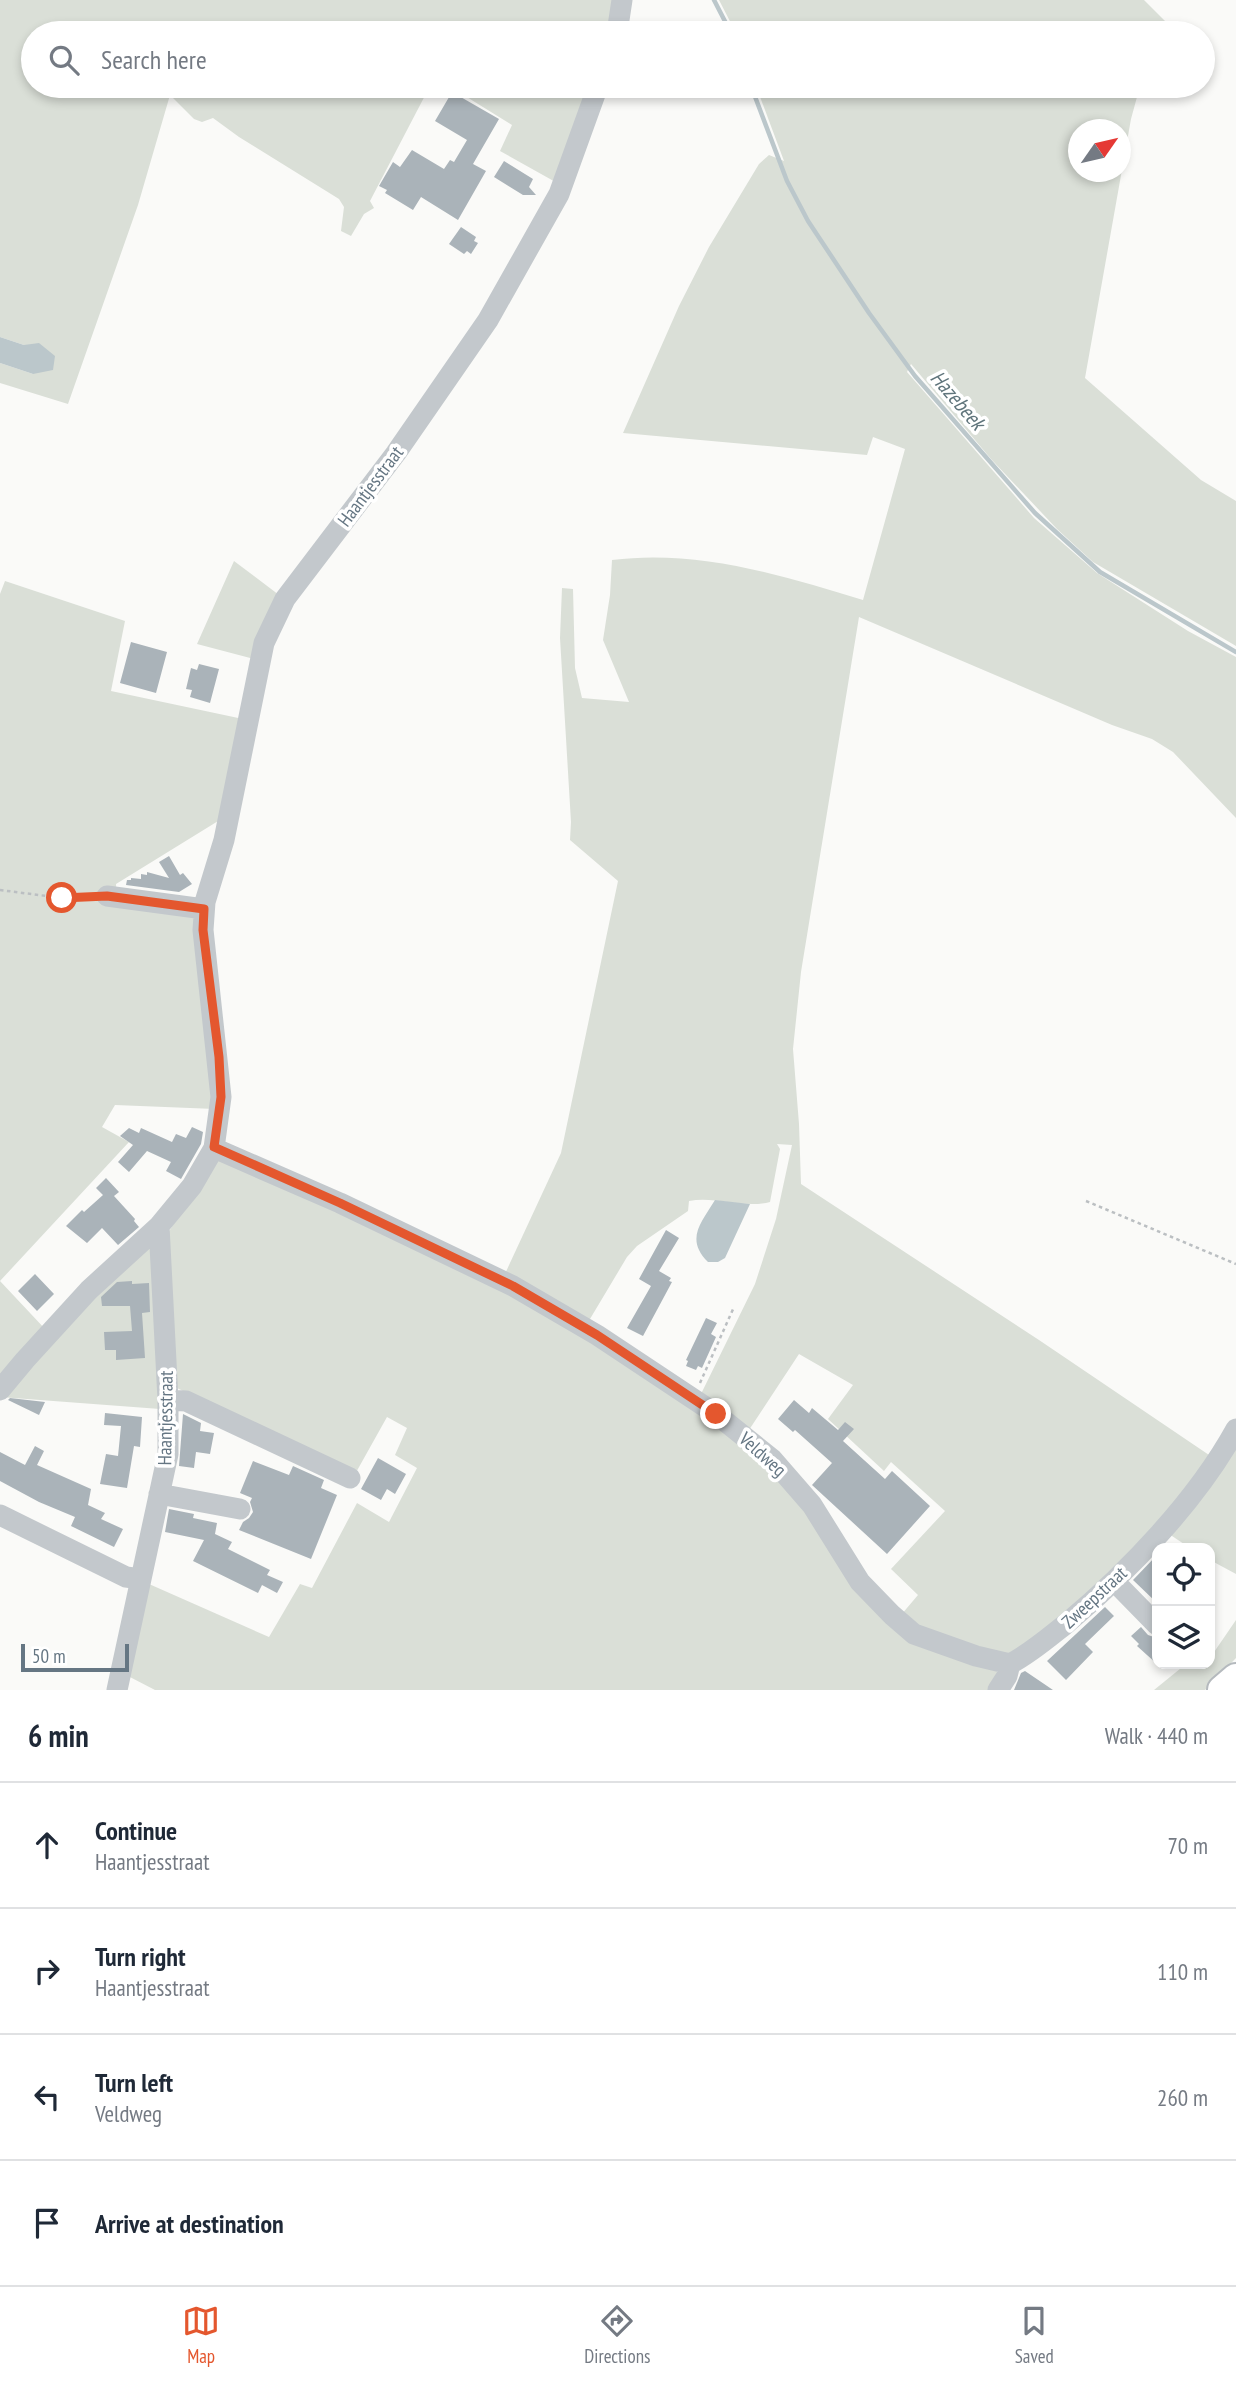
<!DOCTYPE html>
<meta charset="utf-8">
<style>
body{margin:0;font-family:"PT Sans Narrow",sans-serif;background:#f2f2f3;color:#1f2937}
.controls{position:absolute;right:21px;bottom:21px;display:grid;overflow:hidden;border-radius:14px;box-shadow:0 4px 10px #0003}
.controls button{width:63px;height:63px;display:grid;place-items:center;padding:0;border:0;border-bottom:2px solid #e0e1e3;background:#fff;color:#1f2937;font:35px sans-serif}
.compass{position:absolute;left:1068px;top:119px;width:63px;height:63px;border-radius:50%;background:#fff;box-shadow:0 4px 10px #0003;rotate:56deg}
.scale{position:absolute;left:21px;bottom:18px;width:108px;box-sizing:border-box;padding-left:7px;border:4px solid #657683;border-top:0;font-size:19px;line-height:24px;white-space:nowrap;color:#657683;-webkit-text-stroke:5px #fff;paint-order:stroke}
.stop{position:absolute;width:21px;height:21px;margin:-16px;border:5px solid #e4572e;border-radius:50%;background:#fff}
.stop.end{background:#e4572e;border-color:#fff;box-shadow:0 2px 7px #0008}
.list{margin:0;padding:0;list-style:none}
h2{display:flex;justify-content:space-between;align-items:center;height:91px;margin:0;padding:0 28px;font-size:30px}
h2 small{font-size:23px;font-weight:400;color:#747a83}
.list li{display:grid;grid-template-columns:46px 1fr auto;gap:21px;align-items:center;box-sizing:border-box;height:126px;padding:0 28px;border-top:2px solid #e0e1e3}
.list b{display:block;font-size:26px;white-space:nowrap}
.list p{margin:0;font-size:23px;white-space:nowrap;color:#747a83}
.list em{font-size:23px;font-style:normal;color:#747a83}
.icon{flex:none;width:38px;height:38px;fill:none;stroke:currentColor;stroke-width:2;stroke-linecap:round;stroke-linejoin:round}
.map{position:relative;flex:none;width:1236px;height:1690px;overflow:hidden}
.search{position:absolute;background:#fff;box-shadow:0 4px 10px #0003;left:21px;right:21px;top:21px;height:77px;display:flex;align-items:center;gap:18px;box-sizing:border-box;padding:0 24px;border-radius:38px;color:#747a83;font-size:26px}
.sheet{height:595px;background:#fff}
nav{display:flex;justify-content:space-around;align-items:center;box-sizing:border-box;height:98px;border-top:2px solid #e0e1e3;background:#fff;font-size:19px;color:#747a83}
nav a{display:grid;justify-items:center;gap:4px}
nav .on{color:#e4572e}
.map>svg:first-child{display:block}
.green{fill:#dadfd7;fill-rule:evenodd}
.water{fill:#bbc7cb}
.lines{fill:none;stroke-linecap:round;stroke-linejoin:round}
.stream{stroke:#bbc7cb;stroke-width:4.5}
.building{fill:#aab3b9}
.major-casing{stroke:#b5babe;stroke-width:32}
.path{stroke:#bbbfc2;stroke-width:2.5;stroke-dasharray:3.5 3.5;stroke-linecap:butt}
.minor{stroke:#c3c8cc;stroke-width:21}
.major{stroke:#fff;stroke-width:28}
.route{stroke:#e4572e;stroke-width:9}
.labels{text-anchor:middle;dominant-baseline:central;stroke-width:7;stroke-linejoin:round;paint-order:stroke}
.street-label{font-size:19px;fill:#657683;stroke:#fff}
.water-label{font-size:21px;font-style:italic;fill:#60757c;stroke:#fff}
</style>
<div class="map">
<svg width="1236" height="1690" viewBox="0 0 1236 1690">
<rect width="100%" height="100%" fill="#fafaf8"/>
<!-- green -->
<path class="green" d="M0,0H618L614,33H33V86H430L370,201L374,208L364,214L351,236L341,231L344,207L339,199L239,137L213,118L202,122L194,119L170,95L138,205L68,404L0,383V363L33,374L24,345L0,337Z
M719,0H1144L1175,31L1172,33H736Z
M449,86H595L559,184L500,151L512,125Z
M756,86H1140L1131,119L1085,378L1201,480L1236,501V646L1093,562L1057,529L991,459L911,364L907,372L1034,518L1097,573L1188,631L1236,657V818L1173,752L1152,739L1112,725L859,617L801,972L793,1049L799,1124L801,1184L1039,1340L1212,1457L1165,1518L1068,1616L1011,1653L1000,1654L933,1636L901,1615L918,1595L891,1569L945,1511L891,1462L884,1471L828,1419L853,1385L799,1354L747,1433L700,1396L755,1284L776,1219L792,1145L777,1144L780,1149L770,1202C743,1209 716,1196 689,1201L688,1211L637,1246L627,1257L587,1324L504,1276L561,1153L618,881L570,840L571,822L560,638L562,588L573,589L575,668L582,698L629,702L603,640L610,595L612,560C696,549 783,575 863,600L905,449L873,437L867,455L623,433L679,306L709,247L759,164L769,155L784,161ZM1078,130H1120V172H1078Z
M234,561L283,598L254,659L197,644Z
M5,581L125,621L111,691L243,719L223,818L116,884L117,901L198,914L215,1109L115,1105L102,1127L129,1142L0,1281L46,1330L0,1386V594Z
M228,1157L560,1319L766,1460L882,1612L995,1667L998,1674L992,1690H155L126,1675L149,1584L269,1637L300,1584L312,1588L357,1503L389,1522L417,1468L395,1455L407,1428L387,1417L354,1476L173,1386L168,1233L210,1164Z
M151,1241L160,1409L0,1397L29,1360Z
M1236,1438V1574L1210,1560V1548H1190L1166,1532Z
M1236,1620V1658L1205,1690H1154L1186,1664H1210V1658Z"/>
<!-- water -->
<path class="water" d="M0,337L24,345L39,343L55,356L53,370L33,374L0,363Z
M715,1200L750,1204L725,1258L718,1262H708C685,1239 701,1223 715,1200Z"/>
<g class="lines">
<!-- stream -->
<path class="stream" d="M714,0L731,33
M751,86L787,181L808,221L869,313L915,376L1035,513L1100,572L1236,652"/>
</g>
<!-- building -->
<path class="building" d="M452,92L499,119L473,164L486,171L458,220L421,197L413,210L385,193L387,190L379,186L393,162L400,167L412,150L444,169L450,160L454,162L467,140L435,121Z
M504,161L533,179L529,187L536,195H523L494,177Z
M461,227L476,237L474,241L478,243L471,254L467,251L464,254L449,244Z
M131,642L167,652L156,693L120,683Z
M199,664L219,669L210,703L190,697L192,690L186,689L191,668L197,670Z
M169,856L180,875L183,873L192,884L179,892L126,885L127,880H131V878L141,879V874L147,875V872L169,878L159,862Z
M192,1127L203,1132L201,1144L181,1179L166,1171L171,1162L147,1151L129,1172L118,1162L133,1145L120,1136L129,1128L139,1133L141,1128L172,1142L176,1134L186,1138Z
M106,1178L119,1192L114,1196L135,1219L134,1221L139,1227L118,1245L102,1228L87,1243L66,1226L82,1210L84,1212L103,1195L96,1188Z
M666,1230L679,1238L659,1271L671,1278L669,1281L672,1282L643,1336L627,1328L651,1286L639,1279Z
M35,1274L54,1294L37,1311L18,1291Z
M132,1281V1284L149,1283L150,1312L142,1313L145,1358L116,1360V1350H105L104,1332L132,1331L130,1306H102L101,1297L117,1282Z
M706,1318L717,1323L711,1334L716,1337L702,1368L698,1366L696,1370L686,1366L688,1361L686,1360Z
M10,1398L45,1402L39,1415L8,1400Z
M794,1400L809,1413L812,1408L838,1430L845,1422L854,1429L843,1441L885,1479L892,1471L930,1506L887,1554L812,1485L832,1463L795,1430L793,1432L778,1419Z
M105,1413L142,1417L140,1447L134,1446L127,1488L100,1484L106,1454L118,1456L121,1426L104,1425Z
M183,1414L201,1423L200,1431L214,1433L210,1454L196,1452L194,1468L179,1466Z
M35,1446L44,1451L37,1465L91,1489L88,1505L105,1513L101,1519L123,1529L114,1547L71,1526L75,1517L39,1502L0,1481V1452L25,1465Z
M378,1458L406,1474L395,1494L387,1489L381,1500L361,1489Z
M253,1461L289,1475L293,1466L324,1480L321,1488L337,1495L311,1559L239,1530L243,1522L249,1518L253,1512L250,1502L252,1498L240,1493Z
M169,1509L194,1514L193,1518L217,1523L215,1534L232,1542L228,1549L270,1570L267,1575L283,1582L277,1593L262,1585L258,1593L193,1561L204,1540L165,1532Z
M1157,1555V1603L1133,1580Z
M1105,1607L1114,1616L1085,1644L1093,1652L1066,1680L1047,1661Z
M1141,1627L1148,1635L1157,1638V1664L1137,1646L1139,1644L1131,1636Z
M1025,1671L1053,1690H1014L1021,1673Z"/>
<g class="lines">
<defs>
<path id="major" d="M1222,1690L1236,1678"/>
</defs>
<!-- major casing -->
<use href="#major" class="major-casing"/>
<!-- path -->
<path class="path" d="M0,890L62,898L91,897
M1086,1201L1236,1264
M700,1383L734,1307"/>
<!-- minor -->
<path class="minor" d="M617,33L622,0
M107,896L204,909
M214,1148L340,1203L513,1286L597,1335L716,1414L772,1459L812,1505L860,1582L892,1615L914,1634L976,1656L1010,1664
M0,1390L25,1360L89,1290L159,1226L192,1186L214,1148L221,1097L203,930L205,902L224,840L264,643L285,599L396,453L488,320L559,194L598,86
M168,1400L186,1401L350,1478
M159,1494L240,1509
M0,1515L126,1577L141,1579
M1114,1581L1157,1625
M117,1690L168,1454V1400L159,1226
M998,1690L1007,1676L1010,1664C1031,1653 1048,1638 1067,1623C1129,1571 1197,1500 1236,1429"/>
<!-- major -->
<use href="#major" class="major"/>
</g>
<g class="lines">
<!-- route -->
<path class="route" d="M62,898L107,896L204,909L203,930L219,1057L221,1097L214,1147L340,1203L513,1286L597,1335L716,1414"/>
</g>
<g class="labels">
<!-- street labels -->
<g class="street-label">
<text transform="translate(370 486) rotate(-53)">Haantjesstraat</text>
<text transform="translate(165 1418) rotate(-89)">Haantjesstraat</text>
<text transform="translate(763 1454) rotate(42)">Veldweg</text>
<text transform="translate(1094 1597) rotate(-43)">Zweepstraat</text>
</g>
<!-- water labels -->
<g class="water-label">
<text transform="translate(958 400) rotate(49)">Hazebeek</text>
</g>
</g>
</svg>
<div class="controls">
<button><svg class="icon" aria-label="locate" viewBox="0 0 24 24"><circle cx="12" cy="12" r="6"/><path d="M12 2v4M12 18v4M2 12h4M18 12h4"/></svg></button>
<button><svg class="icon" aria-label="layers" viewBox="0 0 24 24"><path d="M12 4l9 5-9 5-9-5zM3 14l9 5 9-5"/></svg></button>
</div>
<svg class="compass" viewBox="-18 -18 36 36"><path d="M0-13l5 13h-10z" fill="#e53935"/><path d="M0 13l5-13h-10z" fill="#747a83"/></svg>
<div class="scale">50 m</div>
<div class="stop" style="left:62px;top:898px"></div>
<div class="stop end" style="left:716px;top:1414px"></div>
<div class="search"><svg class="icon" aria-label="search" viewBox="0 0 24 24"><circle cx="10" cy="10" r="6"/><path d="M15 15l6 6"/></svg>Search here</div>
</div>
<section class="sheet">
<h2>6 min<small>Walk · 440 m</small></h2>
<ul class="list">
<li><svg class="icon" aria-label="ahead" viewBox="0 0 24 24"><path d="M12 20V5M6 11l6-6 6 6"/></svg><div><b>Continue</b><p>Haantjesstraat</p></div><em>70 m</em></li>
<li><svg class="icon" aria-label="right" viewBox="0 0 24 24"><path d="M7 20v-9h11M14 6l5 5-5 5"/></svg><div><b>Turn right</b><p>Haantjesstraat</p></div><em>110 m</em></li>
<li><svg class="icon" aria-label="left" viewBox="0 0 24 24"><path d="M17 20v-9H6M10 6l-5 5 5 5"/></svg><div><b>Turn left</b><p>Veldweg</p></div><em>260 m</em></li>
<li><svg class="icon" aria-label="arrive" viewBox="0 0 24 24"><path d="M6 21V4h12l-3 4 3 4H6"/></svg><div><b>Arrive at destination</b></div></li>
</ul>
</section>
<nav>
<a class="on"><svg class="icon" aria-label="map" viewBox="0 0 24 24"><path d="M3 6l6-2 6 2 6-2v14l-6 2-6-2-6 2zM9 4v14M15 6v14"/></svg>Map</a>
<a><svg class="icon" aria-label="directions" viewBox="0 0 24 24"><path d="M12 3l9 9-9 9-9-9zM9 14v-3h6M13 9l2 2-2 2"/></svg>Directions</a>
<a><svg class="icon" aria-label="saved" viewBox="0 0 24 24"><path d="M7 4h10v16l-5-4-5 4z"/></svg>Saved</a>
</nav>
